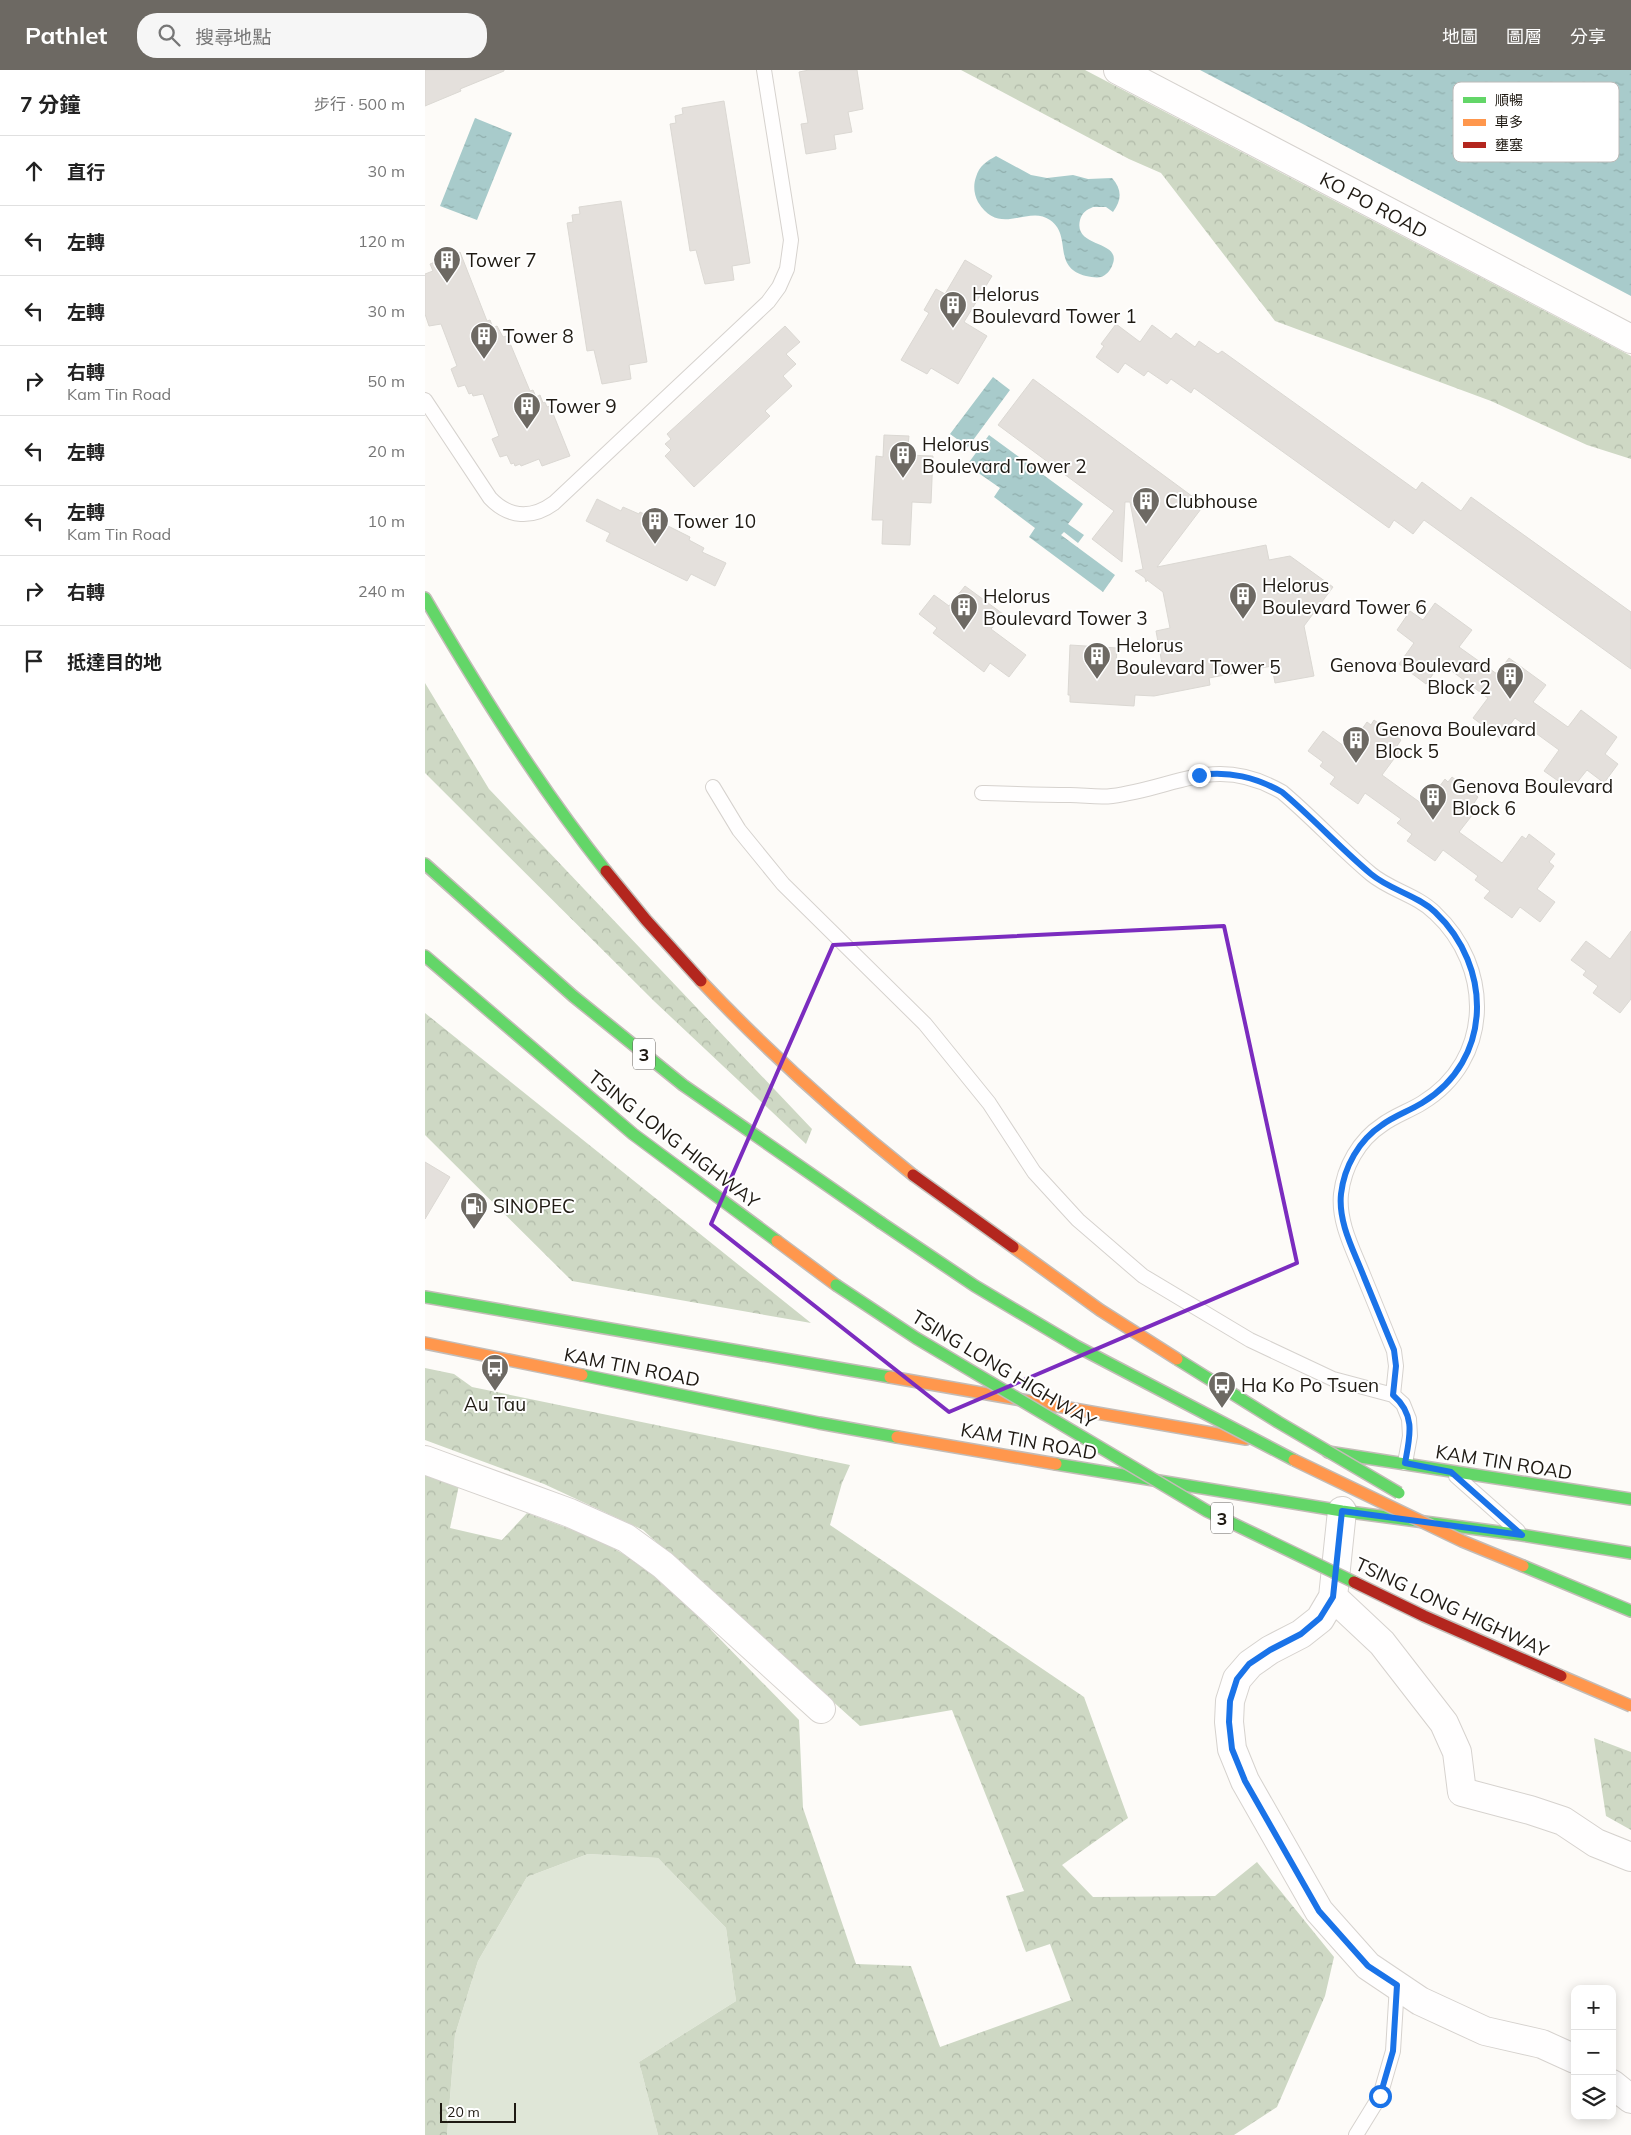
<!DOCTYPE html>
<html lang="zh-TW">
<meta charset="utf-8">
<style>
body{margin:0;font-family:Mulish,"Noto Sans TC",sans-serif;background:#f6f6f6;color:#222}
.controls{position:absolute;right:15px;bottom:15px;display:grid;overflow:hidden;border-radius:10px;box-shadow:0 2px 12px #0003}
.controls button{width:45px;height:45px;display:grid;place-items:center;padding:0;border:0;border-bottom:1px solid #e0e0e0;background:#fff;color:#222;font:25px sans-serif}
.scale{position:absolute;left:15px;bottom:12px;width:76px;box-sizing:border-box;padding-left:5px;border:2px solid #1f1a13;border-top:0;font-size:14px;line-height:18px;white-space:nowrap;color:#1f1a13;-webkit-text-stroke:4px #fff;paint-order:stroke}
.stop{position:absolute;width:15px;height:15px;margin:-11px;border:4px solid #1a73e8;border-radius:50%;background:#fff}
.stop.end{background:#1a73e8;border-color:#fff;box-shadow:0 1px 5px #0008}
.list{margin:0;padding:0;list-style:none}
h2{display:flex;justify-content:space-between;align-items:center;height:65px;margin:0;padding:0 20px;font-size:21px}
h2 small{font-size:16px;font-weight:400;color:#767676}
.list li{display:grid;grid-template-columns:32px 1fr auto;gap:15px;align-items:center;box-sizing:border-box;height:70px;padding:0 20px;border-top:1px solid #e0e0e0}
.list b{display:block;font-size:19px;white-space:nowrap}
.list p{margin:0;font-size:16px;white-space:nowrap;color:#767676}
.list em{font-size:16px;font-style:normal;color:#767676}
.icon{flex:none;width:28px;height:28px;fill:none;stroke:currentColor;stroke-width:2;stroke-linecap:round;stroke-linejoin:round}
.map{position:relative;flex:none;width:1206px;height:2065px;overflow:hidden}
header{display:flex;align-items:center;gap:30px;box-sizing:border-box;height:70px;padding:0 25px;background:#6d6963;color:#fff}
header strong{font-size:24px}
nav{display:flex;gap:28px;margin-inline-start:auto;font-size:18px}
.search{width:350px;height:45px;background:#f6f6f6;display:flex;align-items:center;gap:12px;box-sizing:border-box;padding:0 18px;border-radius:20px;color:#767676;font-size:19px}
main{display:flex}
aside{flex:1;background:#fff}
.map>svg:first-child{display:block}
.grass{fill:#dfe6d7}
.forest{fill:url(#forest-crowns)}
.water{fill:url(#water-ripples)}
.building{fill:#e4e0dc;stroke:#dbd8d3}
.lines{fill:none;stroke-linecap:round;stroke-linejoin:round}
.lane-casing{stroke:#d6d2ce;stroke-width:16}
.street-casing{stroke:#d6d2ce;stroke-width:30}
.fast-casing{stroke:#c3bcb7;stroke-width:14}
.slow-casing{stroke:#c3bcb7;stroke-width:14}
.jam-casing{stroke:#c3bcb7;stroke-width:14}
.lane{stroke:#fffefe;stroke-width:14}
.street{stroke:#fffefe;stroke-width:28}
.fast{stroke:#63d668;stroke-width:11}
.slow{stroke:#ff974d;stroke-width:11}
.jam{stroke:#b3261e;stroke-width:11}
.fast-bridge-casing{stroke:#c3bcb7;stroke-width:14;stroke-linecap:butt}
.slow-bridge-casing{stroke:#c3bcb7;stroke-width:14;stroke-linecap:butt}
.jam-bridge-casing{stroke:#c3bcb7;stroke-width:14;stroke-linecap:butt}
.fast-bridge{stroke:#63d668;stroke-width:11}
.slow-bridge{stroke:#ff974d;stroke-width:11}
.jam-bridge{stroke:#b3261e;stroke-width:11}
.route{stroke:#1a73e8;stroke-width:6}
.marked{fill:none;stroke:#7b2cbf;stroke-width:4;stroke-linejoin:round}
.labels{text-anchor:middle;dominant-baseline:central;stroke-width:4;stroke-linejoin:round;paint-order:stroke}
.shield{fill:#fff;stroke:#625f5a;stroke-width:1}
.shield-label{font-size:18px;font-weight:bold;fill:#1f1a13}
.street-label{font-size:19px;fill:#1f1a13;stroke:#fff}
.poi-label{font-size:19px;fill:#1f1a13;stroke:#fff;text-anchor:start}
.key{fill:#fff;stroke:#bcbab8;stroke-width:1}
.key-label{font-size:14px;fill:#1f1a13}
</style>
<header>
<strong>Pathlet</strong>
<div class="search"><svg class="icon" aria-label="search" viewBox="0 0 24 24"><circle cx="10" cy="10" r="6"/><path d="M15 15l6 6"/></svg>搜尋地點</div>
<nav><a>地圖</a><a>圖層</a><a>分享</a></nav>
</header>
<main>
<aside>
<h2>7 分鐘<small>步行 · 500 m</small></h2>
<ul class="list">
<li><svg class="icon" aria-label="ahead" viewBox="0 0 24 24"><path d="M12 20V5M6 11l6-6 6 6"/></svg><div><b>直行</b></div><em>30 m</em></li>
<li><svg class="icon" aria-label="left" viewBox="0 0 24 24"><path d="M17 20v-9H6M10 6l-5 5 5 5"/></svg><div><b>左轉</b></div><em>120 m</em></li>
<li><svg class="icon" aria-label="left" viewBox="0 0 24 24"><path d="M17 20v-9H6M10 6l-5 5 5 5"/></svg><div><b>左轉</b></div><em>30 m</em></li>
<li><svg class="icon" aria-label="right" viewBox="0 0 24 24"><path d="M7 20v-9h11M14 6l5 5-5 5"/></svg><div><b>右轉</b><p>Kam Tin Road</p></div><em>50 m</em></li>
<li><svg class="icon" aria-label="left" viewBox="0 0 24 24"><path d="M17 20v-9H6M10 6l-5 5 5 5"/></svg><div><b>左轉</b></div><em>20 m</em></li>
<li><svg class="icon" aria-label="left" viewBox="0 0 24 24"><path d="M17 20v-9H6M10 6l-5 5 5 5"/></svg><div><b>左轉</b><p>Kam Tin Road</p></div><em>10 m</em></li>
<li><svg class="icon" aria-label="right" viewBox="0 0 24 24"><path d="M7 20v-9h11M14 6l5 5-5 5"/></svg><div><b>右轉</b></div><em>240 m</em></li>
<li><svg class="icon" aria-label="arrive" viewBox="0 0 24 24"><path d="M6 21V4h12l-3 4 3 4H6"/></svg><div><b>抵達目的地</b></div></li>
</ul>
</aside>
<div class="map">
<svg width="1206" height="2065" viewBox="0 0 1206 2065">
<defs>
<pattern id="forest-crowns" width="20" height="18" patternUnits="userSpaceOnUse" patternTransform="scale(1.25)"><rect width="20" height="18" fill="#ced8c4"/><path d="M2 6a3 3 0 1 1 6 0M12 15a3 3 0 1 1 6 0" fill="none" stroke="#b0b9a8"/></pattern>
<pattern id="water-ripples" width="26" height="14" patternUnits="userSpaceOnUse" patternTransform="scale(1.25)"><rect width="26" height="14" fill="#a8cbcb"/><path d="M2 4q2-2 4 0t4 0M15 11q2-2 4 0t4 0" fill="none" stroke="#90aead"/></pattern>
</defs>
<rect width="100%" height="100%" fill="#fdfbf8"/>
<!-- grass -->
<path class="grass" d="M163,1784L233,1788L301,1858L311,1931L214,1992L233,2065H22L30,1965L53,1891L102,1807Z"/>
<!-- forest -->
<path class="forest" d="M536,0H660L1206,286V389L1162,375L1066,331L850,251L736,103L704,89Z
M0,613L64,719L387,1059L381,1074L230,932L0,703Z
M0,943L386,1253L147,1211L0,1065Z
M0,1298L29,1304L47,1317L425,1395L417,1413L405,1455L659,1627L703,1748L637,1795L668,1827L790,1826L832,1792L909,1887L900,1926L852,2037L809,2065H233L214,1992L311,1931L301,1858L233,1788L163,1784L102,1807L53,1891L30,1965L22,2065H0V1405L34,1415L25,1458L77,1470L102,1443L172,1469L216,1494L254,1527L374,1650L378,1738L431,1894L486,1896L515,1977L646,1930L625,1874L601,1882L581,1826L599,1821L527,1640L435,1656L218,1460L119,1414L0,1370Z
M1169,1668L1206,1682V1760L1181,1746Z"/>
<!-- water -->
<path class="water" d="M775,0H1206V226Z
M50,48L87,63L52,150L15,136Z
M571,86L606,105L622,108L648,105L663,109L687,108C697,119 697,130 688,142L681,137H668C661,140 657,143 655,150C648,179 699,169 687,196C685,201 681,205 676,207C672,208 666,207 661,206C626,197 648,166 625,150C603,134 575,168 553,132C549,125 548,115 551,107C554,96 562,91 571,86Z
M568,307L585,320L543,377L525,364Z
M564,365L658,434L643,454L659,465L653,473L639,462L636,465L690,505L678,522L604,467L610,458L569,427L575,418L542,395Z"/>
<!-- building -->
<path class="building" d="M0,0H79V1L35,19L36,21L0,36Z
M384,0H432L438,39L423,42L427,62L409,65L411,79L381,84L376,54L383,53L374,2Z
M299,31L325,193L307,196L309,210L280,214L271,180L265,181L245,54L251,53L250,46L258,44L257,38Z
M196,131L222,292L204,295L206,309L177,314L169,280L162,281L142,153L148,152L147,145L155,144L154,137Z
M35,182L62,251L65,250L68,258L72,256L78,267L82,266L105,321L108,320L111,327L115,325L118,333L120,332L122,337L125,336L145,386L117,396L114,389L96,396L95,394L90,396L89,393L86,394L82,385L75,387L67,369L74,366L58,324L48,326L47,323L44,324L40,315L33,317L26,299L32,296L16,254L4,256L0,244V204L8,201L5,194Z
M540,190L567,206L539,252L562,266L533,314L506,298L502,304L476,290L504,243L499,240L511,219L520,224Z
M691,254L715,272L727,255L746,269L751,263L770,277L774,271L793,284L797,281L991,420L997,412L1036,441L1046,427L1206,542V599L999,450L988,464L969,450L964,458L769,318L766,323L746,309L742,314L723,301L719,306L700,293L693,303L671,287L679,276L676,274Z
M360,256L375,272L361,284L371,294L358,306L367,316L340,341L345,346L269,417L240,386L246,380L240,374L246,369L242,364Z
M608,309L779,435L732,497L841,475L844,490L865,486L908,517L879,556L889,606L850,613L847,596L784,608L785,615L729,626L710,625L709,636L645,632V625H643L645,575L692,578L691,596L738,599L731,561L745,558L738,522L722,510L721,512L720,508L710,501L718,499L705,432H700L697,492L667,469L689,441L573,355Z
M459,365L484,366L482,385L508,386L506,433L487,432L485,475L457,474L458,450H447L451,386L458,387Z
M172,429L196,441L198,437L214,444L215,442L265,467L264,470L279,478L277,482L301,493L290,516L266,504L262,511L181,471L185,463L161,451Z
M540,516L578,544L566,559L601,585L584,607L565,593L559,602L508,563L512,558L494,544L509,525L524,536Z
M1010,533L1047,560L1034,577L1072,604L1084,588L1121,615L1108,632L1143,657L1156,640L1192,667L1180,684L1193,694L1179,713L1162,700L1146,720L1119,701L1134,680L1090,648L1075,668L1048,648L1063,628L1016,593L1001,614L974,594L989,573L972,560L985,541L998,550Z
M949,650L976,670L970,679L974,682L957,705L975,718L1000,736L1020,709L1023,712L1027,707L1053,727L1047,736L1052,739L1034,762L1077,793L1097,766L1101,769L1104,764L1130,784L1124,792L1129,796L1112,819L1130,832L1115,852L1095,837L1087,848L1059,828L1065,821L1050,810L1053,806L1018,780L1010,791L982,771L987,764L972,753L976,749L940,723L933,734L905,714L910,707L895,696L898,692L883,681L898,661L923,679L942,652L946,655Z
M1206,861V929L1195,943L1168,923L1173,916L1158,905L1161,901L1146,890L1161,871L1185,889Z
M0,1092L25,1107L0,1149Z"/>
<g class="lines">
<defs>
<path id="lane" d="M0,330L65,428C84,448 107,449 129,433L343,232L354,217L362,199L366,170L339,0
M288,717L314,760L358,814L500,954L564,1033L609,1102L653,1150L718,1206L825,1270L908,1309L968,1325L978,1334L984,1349L985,1366L980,1393
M557,723C587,724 616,725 645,725C659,725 674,728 687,726C754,717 790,684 857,722C888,748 915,778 946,804C965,820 992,825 1010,843C1068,897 1068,990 997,1033C984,1041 969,1046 957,1055C934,1070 919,1097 916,1124C913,1153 929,1181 939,1207C949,1231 959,1256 969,1281L971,1296L968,1325
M1031,1406L1093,1461
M931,2065L955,2026L968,1981L972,1915"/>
<path id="street" d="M693,0L1206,269
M0,1390L145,1443L201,1468L238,1495L396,1639
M917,1441L908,1527L895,1549L876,1564L845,1580L825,1594L812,1609L805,1631L804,1652L807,1679L820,1711L894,1841L943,1896L995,1931L1060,1961L1117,1974L1150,1989
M908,1527L957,1573L1019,1653L1032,1682L1037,1722L1105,1740L1138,1751L1171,1773L1206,1787
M1187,2014L1206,2029"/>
<path id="fast" d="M0,528C55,622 113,715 181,801
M0,794L148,926L258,1015L455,1152
M0,886L208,1064L352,1171
M0,1227L465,1307
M157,1305L394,1353L472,1367
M903,1382L1206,1429
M631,1394L917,1441L1097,1465L1206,1483
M1098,1496L1206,1541"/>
<path id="slow" d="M276,911C342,981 413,1045 488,1105
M352,1171L411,1215
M0,1273L157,1305
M465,1307L821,1369
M472,1367L631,1394"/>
<path id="jam" d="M181,801L221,850L276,911"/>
</defs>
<!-- lane casing -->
<use href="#lane" class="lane-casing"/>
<!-- street casing -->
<use href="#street" class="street-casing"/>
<!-- fast casing -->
<use href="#fast" class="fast-casing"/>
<!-- slow casing -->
<use href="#slow" class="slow-casing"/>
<!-- jam casing -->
<use href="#jam" class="jam-casing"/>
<!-- lane -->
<use href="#lane" class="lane"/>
<!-- street -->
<use href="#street" class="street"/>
<!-- fast -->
<use href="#fast" class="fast"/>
<!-- slow -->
<use href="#slow" class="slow"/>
<!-- jam -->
<use href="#jam" class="jam"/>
<defs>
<path id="fast-bridge" d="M455,1152L550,1216L651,1276L869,1390
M411,1215L491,1268L782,1441L929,1512
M752,1289L853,1352L974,1423"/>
<path id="slow-bridge" d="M588,1177L675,1240L752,1289
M869,1390L1037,1471L1098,1496
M1136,1606L1206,1636"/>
<path id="jam-bridge" d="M488,1105L588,1177
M929,1512L999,1546L1136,1606"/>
</defs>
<!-- fast-bridge casing -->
<use href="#fast-bridge" class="fast-bridge-casing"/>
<!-- slow-bridge casing -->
<use href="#slow-bridge" class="slow-bridge-casing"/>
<!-- jam-bridge casing -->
<use href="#jam-bridge" class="jam-bridge-casing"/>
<!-- fast-bridge -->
<use href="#fast-bridge" class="fast-bridge"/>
<!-- slow-bridge -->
<use href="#slow-bridge" class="slow-bridge"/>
<!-- jam-bridge -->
<use href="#jam-bridge" class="jam-bridge"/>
</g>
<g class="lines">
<!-- route -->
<path class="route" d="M774,705C805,701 830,707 857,722C888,748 915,778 946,804C965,820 992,825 1010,842C1068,897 1068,990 997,1033C984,1041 969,1046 957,1055C934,1070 919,1097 916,1124C913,1153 929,1181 939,1207C949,1231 959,1256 969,1280L971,1296L968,1325C991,1345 985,1366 980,1393L1026,1402L1097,1465L917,1441L908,1527L895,1548L876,1564L845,1580L824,1594L812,1609L805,1631L804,1652L807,1679L820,1711L894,1841L943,1896L972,1915L968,1981L955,2026"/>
</g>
<!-- marked area -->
<path class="marked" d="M799,856L872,1193L524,1342L286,1154L408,875Z"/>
<!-- icons -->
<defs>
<symbol id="building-pin" viewBox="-11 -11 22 30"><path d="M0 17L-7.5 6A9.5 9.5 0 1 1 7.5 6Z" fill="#6d6963" stroke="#fff"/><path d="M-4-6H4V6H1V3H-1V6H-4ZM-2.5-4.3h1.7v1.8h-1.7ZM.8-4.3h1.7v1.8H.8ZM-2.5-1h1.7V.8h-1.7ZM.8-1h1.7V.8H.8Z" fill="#fff"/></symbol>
<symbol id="fuel-pin" viewBox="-11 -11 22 30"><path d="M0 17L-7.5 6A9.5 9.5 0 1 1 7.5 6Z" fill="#6d6963" stroke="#fff"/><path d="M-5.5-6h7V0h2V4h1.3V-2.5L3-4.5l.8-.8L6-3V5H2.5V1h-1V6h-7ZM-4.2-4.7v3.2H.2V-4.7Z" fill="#fff"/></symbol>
<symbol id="bus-pin" viewBox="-11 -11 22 30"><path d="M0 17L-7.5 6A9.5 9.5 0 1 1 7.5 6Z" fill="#6d6963" stroke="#fff"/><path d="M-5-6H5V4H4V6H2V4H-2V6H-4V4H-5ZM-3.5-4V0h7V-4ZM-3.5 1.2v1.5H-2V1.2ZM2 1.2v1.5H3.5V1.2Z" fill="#fff"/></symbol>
</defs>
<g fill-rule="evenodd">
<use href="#building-pin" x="6" y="174" width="32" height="43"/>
<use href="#building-pin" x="512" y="219" width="32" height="43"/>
<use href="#building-pin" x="43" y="250" width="32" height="43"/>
<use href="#building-pin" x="86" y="320" width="32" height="43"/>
<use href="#building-pin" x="462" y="369" width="32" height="43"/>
<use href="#building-pin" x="705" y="415" width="32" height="43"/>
<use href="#building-pin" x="214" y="435" width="32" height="43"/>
<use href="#building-pin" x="802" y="510" width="32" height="43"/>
<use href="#building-pin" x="523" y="521" width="32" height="43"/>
<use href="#building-pin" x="656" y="570" width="32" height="43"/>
<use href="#building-pin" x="1069" y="590" width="32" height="43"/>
<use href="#building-pin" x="915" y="654" width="32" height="43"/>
<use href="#building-pin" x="992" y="711" width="32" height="43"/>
<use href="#fuel-pin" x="33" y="1120" width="32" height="43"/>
<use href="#bus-pin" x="54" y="1282" width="32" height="43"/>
<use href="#bus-pin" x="781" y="1299" width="32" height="43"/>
</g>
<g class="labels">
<!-- shield labels -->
<g class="shield">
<rect x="208" y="968.5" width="22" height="31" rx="4"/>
<rect x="786" y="1432.5" width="22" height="31" rx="4"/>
</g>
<g class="shield-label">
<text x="219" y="984">3</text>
<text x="797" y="1448">3</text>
</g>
<!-- street labels -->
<g class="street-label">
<text transform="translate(949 135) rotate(28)">KO PO ROAD</text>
<text transform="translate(249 1069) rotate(38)">TSING LONG HIGHWAY</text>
<text transform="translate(207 1297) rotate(11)">KAM TIN ROAD</text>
<text transform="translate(579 1299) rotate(31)">TSING LONG HIGHWAY</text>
<text transform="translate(604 1371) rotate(10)">KAM TIN ROAD</text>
<text transform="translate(1079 1392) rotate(9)">KAM TIN ROAD</text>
<text transform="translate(1027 1537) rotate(25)">TSING LONG HIGHWAY</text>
</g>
<!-- poi labels -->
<g class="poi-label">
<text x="41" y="190">Tower 7</text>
<text x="547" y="224">Helorus<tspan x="547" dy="22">Boulevard Tower 1</tspan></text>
<text x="78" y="266">Tower 8</text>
<text x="121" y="336">Tower 9</text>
<text x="497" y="374">Helorus<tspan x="497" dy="22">Boulevard Tower 2</tspan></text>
<text x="740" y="431">Clubhouse</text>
<text x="249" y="451">Tower 10</text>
<text x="837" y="515">Helorus<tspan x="837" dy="22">Boulevard Tower 6</tspan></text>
<text x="558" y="526">Helorus<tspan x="558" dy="22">Boulevard Tower 3</tspan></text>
<text x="691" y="575">Helorus<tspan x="691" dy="22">Boulevard Tower 5</tspan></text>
<text x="1066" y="595" text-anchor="end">Genova Boulevard<tspan x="1066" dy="22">Block 2</tspan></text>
<text x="950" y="659">Genova Boulevard<tspan x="950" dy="22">Block 5</tspan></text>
<text x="1027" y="716">Genova Boulevard<tspan x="1027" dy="22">Block 6</tspan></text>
<text x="68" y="1136">SINOPEC</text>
<text x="816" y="1315">Ha Ko Po Tsuen</text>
<text x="70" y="1334" text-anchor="middle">Au Tau</text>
</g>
</g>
<!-- legend -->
<rect x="1028" y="12" width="166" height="80" rx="8" class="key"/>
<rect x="1038" y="27" width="23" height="6" fill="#63d668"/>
<rect x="1038" y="49" width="23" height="7" fill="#ff974d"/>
<rect x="1038" y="72" width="23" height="6" fill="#b3261e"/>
<g class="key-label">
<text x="1070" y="35">順暢</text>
<text x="1070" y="57">車多</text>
<text x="1070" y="80">壅塞</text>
</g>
</svg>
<div class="controls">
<button>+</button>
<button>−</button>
<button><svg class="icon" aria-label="layers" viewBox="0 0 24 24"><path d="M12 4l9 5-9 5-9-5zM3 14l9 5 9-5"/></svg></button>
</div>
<div class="scale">20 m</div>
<div class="stop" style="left:955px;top:2026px"></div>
<div class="stop end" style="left:774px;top:705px"></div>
</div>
</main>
